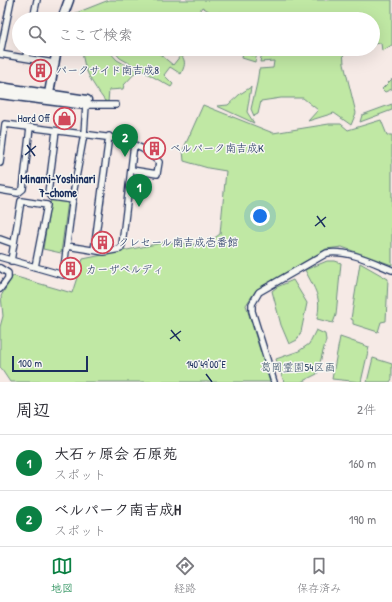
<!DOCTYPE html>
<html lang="ja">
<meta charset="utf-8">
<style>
body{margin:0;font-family:"Patrick Hand","Klee One",sans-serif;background:#f2f2f3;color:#2b2b33}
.scale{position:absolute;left:12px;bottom:10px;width:76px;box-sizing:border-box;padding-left:4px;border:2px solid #1b2f5e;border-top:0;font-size:11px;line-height:14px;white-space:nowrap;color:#1b2f5e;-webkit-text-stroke:3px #f6f6f2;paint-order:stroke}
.you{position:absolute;left:260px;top:216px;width:14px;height:14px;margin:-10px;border:3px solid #fff;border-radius:50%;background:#1a73e8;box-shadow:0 0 0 6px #1a73e833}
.badge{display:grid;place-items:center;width:26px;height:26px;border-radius:50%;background:#0b8043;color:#fff;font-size:13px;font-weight:700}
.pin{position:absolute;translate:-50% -33px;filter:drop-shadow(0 1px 2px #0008)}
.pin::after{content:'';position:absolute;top:21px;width:14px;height:12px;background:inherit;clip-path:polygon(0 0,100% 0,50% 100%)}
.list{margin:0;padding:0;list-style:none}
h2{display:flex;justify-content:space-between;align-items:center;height:52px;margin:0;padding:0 16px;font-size:17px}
h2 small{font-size:13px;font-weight:400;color:#7c7c81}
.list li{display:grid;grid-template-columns:26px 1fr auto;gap:12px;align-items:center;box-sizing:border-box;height:56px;padding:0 16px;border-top:1px solid #e1e1e2}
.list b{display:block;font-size:15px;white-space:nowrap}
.list p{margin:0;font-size:13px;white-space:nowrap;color:#7c7c81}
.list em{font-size:13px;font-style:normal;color:#7c7c81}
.icon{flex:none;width:22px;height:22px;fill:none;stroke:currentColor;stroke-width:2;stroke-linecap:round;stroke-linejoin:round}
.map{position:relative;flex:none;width:392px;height:382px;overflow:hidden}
.search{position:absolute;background:#fff;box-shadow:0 4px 16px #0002;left:12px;right:12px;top:12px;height:44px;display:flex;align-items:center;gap:10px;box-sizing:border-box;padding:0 14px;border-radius:22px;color:#7c7c81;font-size:15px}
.sheet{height:164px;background:#fff}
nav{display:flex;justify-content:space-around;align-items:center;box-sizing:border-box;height:56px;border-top:1px solid #e1e1e2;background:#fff;font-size:11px;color:#7c7c81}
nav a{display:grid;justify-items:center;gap:2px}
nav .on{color:#0b8043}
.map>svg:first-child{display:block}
.green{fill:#c0e8a4;stroke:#6e8c81}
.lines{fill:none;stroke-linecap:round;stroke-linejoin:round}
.street-casing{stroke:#1b2f5e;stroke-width:8}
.secondary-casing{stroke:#1b2f5e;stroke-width:11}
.street{stroke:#f6f6f2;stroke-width:5.5}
.secondary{stroke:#f6f6f2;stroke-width:8}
.ticks{fill:none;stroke:#1b2f5e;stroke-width:1.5}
.labels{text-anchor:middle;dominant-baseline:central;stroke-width:3;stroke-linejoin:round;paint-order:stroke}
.poi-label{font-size:11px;fill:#1b2f5e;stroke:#f6f6f2;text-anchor:start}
.park-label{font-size:11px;fill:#3c546c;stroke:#f6f6f2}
.neighbourhood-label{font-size:12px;font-weight:bold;fill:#1b2f5e;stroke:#f6f6f2}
.ticks-label{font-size:10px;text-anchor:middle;fill:#1b2f5e;stroke:#f6f6f2;stroke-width:3;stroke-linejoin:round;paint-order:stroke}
</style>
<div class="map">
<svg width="392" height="382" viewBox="0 0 392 382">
<rect width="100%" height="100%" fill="#f6eae6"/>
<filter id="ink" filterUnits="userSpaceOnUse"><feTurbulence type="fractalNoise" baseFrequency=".025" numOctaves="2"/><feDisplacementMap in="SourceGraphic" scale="8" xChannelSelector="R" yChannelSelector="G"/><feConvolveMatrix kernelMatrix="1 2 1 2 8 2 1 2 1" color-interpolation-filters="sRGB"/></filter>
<g filter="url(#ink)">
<!-- green -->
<path class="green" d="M109,0H392V45L382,51L381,43L373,44V19H230L219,12L216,19H209L212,13L202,7L194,19H167L158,14L157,19H73L71,15Z
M82,49H107L117,60L137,71L124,85L123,89L109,90L108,102L105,101C93,84 83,71 82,49Z
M112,49H156V51L173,65L181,55C187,62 184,67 181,74L170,67L164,75L173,84L171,87L120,58Z
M255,49H258L255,62L242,58L243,52L253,56Z
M289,49H343L344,64L356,113L351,125L334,113L308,121L318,110L303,98H281L261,101L258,114L254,116L251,109L257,83L259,69L273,68L274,61L260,62L261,57L263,55H289Z
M392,79V89L385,92L382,89Z
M251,87L247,112L254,123L217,106L228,105L240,94Z
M392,104V110L360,122L362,115Z
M203,105L273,133L329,124H341L348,130L381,120L387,135H392V265L342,247L326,249L256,290L246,305L270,382H10L0,367V327L3,316L1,296L13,276L72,293L83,259L166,242L205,245L220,234L226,171L208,168L184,161L183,150Z
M51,199L68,201L61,253L43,249Z
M327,261H335L341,263L336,315L333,323L317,319C322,297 315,290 305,270Z
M360,263L388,279L386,321L381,322L378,332L353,324V320L351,319Z
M293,280L307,303L301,332L297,340L289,344L281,325L272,291L277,287Z
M316,330L325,334L326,340L317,374L301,382H284L276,359L299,351L309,344Z
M340,337L369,347L361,382L332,379Z
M373,358L392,364V379L390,382H367Z"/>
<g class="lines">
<defs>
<path id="street" d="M11,0L0,54L54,63
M33,19L37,0
M26,58L27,49
M56,131L48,193L51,197L73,200
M0,163L5,124L121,139L143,149L159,162L157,174L132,170
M0,190L18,193L23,189L30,127
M0,239L14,244
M67,246L104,252L120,249L122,245L134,144
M94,250L109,136
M0,257L63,275L74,189L84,134L86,105H116
M11,261L21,201L47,205L35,267
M0,268L8,273V278L0,289
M274,382L252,311V304L259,292L327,253C349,250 372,262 392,270"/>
<path id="secondary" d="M62,19L69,0
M0,87L87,100L86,105L0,94
M48,99L57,49"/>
</defs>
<!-- street casing -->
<use href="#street" class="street-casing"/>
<!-- secondary casing -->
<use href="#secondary" class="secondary-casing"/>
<!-- street -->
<use href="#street" class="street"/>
<!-- secondary -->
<use href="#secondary" class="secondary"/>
</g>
</g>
<!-- ticks -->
<path class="ticks" d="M27,145L35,156M25,155L36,146M317,216L325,227M315,226L326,217M171,330L180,341M170,339L181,331M206,374L212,382"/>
<!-- icons -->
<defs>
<symbol id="building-ring" viewBox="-11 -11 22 22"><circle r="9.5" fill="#f6f6f2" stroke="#d1495b" stroke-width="1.5"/><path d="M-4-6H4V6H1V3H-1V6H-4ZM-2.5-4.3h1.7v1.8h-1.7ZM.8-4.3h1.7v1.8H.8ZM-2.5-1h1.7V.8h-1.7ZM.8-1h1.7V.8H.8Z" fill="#d1495b"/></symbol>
<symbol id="shop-ring" viewBox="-11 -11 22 22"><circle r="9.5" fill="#f6f6f2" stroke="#d1495b" stroke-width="1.5"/><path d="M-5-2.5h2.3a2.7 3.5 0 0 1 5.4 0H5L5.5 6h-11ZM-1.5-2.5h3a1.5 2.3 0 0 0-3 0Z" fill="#d1495b"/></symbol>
</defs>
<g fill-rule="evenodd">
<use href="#building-ring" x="28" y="58" width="25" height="25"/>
<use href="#shop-ring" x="52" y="106" width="25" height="25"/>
<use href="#building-ring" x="142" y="136" width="25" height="25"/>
<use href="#building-ring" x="90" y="230" width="25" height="25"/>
<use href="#building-ring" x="58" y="256" width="25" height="25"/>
</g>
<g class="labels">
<!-- poi labels -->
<g class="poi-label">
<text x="56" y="70">パークサイド南吉成8</text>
<text x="50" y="118" text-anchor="end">Hard Off</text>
<text x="170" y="148">ベルパーク南吉成K</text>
<text x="118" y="242">クレセール南吉成壱番館</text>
<text x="86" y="269">カーザベルディ</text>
</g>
<!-- park labels -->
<g class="park-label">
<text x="298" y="367">葛岡霊園54区画</text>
</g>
<!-- neighbourhood labels -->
<g class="neighbourhood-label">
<text x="58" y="178">Minami-Yoshinari<tspan x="58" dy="14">7-chome</tspan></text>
</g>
</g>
<g class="ticks-label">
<text x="206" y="368">140°49'00"E</text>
</g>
</svg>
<div class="scale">100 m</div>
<div class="you"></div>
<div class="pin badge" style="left:139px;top:207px">1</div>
<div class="pin badge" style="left:125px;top:157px">2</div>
<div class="search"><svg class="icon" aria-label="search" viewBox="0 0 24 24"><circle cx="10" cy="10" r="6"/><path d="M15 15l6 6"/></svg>ここで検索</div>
</div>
<section class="sheet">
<h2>周辺<small>2件</small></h2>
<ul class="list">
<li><span class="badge">1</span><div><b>大石ヶ原会 石原苑</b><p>スポット</p></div><em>160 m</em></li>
<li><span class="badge">2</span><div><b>ベルパーク南吉成H</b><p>スポット</p></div><em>190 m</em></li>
</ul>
</section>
<nav>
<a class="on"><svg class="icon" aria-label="map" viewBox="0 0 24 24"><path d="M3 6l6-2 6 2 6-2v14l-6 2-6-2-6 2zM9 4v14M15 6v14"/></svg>地図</a>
<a><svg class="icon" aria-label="directions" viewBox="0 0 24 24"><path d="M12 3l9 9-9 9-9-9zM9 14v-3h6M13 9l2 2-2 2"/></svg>経路</a>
<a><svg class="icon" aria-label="saved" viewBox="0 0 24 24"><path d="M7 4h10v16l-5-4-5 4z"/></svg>保存済み</a>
</nav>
